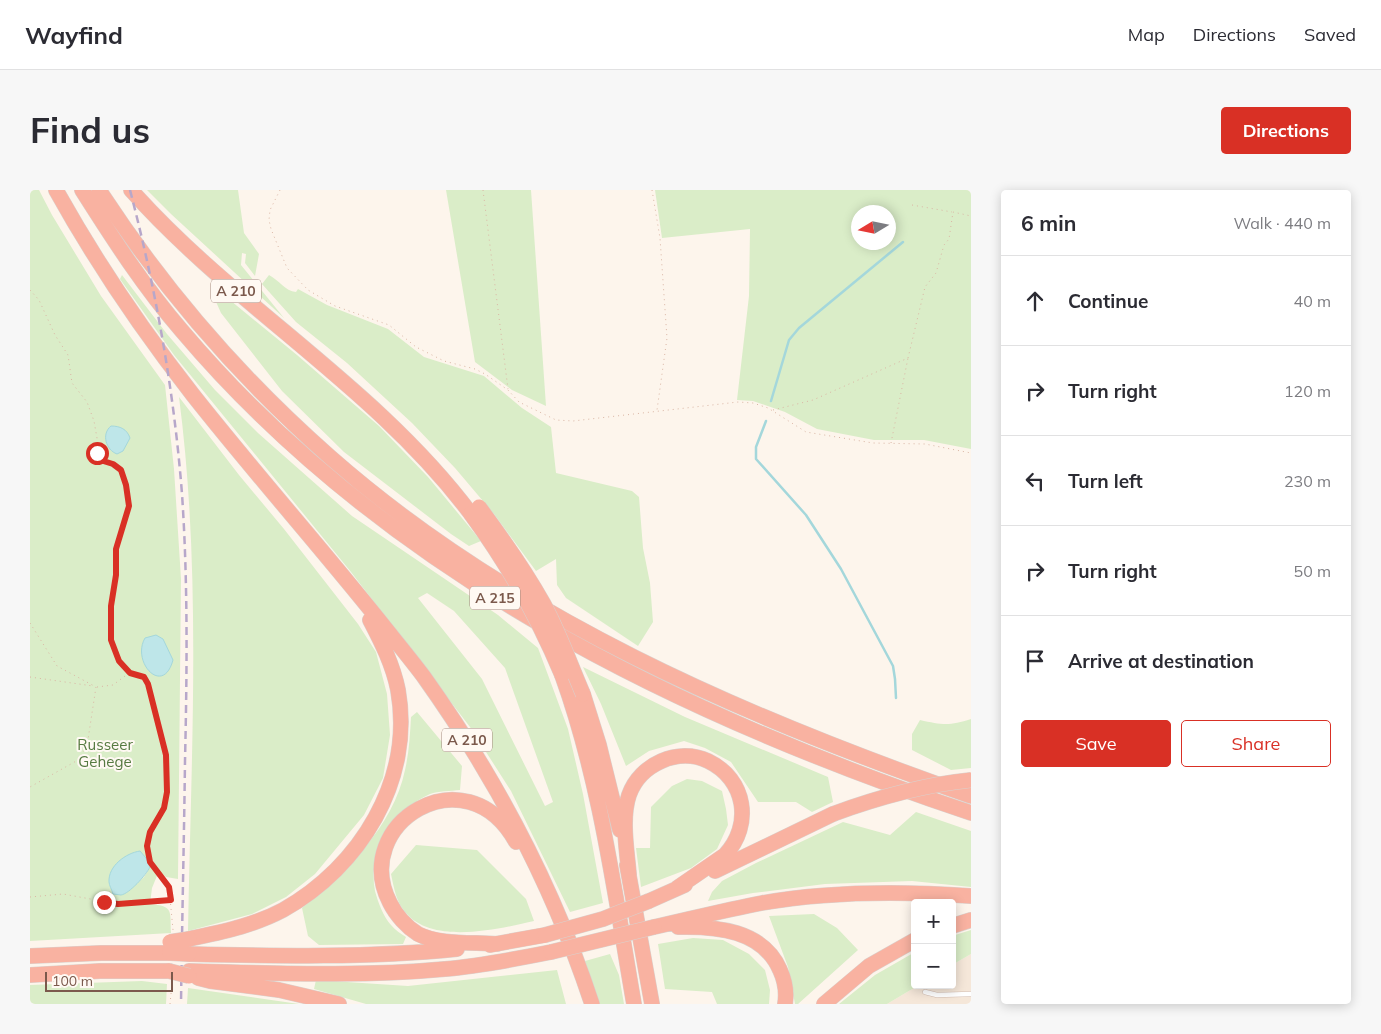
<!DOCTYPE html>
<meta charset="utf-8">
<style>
body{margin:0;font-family:Mulish,sans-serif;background:#f7f7f7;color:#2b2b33}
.controls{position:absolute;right:15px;bottom:15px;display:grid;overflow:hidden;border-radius:5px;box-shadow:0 2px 12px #0003}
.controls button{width:45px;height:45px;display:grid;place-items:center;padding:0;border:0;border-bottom:1px solid #e1e1e2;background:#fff;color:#2b2b33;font:25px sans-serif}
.compass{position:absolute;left:821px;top:15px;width:45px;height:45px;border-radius:50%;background:#fff;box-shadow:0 2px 12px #0003;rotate:260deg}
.scale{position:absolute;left:15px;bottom:12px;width:128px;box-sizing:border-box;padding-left:5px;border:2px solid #7b594c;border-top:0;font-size:14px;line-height:18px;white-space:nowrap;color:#7b594c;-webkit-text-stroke:4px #fff9f3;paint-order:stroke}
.stop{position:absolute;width:15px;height:15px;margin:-11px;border:4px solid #d93025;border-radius:50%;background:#fff}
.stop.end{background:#d93025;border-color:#fff;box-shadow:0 1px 5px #0008}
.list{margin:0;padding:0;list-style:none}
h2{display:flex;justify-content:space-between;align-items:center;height:65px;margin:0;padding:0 20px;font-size:21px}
h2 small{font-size:16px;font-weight:400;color:#7c7c81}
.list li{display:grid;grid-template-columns:32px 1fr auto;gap:15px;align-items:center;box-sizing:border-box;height:90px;padding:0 20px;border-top:1px solid #e1e1e2}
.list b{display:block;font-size:19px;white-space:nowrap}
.list em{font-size:16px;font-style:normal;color:#7c7c81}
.actions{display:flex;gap:10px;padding:15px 20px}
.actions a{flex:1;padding:11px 0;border:1px solid #d93025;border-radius:5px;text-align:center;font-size:18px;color:#d93025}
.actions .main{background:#d93025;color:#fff}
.icon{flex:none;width:28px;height:28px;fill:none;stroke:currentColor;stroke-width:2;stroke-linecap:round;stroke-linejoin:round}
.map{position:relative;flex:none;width:941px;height:814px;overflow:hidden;border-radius:5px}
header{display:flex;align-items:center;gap:30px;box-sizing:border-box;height:70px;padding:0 25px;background:#fff;border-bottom:1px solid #e1e1e2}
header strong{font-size:24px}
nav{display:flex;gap:28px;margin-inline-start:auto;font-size:18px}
.intro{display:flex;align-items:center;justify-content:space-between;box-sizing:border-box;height:120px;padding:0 30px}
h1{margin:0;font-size:35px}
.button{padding:12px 22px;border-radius:5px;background:#d93025;color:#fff;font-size:18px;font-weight:700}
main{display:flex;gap:30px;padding:0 30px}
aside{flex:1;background:#fff;border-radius:5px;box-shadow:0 2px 12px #0003}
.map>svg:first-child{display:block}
.residential{fill:#f5e7d9}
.green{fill:#daedc8;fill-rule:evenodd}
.water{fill:#bee6e9;stroke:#a4d7db}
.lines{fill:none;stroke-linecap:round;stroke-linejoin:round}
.stream{stroke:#a4d7db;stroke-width:2.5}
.service-casing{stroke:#d4beb2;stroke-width:5.5}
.motorway-casing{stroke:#dad1cd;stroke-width:16}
.path{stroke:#dab5a4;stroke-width:1;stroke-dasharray:1 4;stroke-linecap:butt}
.service{stroke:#fff;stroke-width:4.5}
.motorway{stroke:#f9b2a1;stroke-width:15}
.rail{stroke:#b7a7ca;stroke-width:2.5;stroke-dasharray:8 5;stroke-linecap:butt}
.motorway-bridge-casing{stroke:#dad1cd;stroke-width:16;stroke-linecap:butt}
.motorway-bridge{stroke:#f9b2a1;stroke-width:15}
.route{stroke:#d93025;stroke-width:6}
.labels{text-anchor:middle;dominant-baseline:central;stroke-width:4;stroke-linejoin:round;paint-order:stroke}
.shield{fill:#fff9f3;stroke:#a3897e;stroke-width:1}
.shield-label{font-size:14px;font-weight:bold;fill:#7b594c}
.park-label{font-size:15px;fill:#567a41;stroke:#fff9f3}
</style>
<header>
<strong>Wayfind</strong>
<nav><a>Map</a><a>Directions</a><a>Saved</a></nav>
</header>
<div class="intro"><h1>Find us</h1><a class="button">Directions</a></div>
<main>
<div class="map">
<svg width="941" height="814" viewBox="0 0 941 814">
<rect width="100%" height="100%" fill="#fdf5ec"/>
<!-- residential -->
<path class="residential" d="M941,764V814H857L889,795H922V775Z"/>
<!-- green -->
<path class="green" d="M0,0H9L22,25L71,106L135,195L144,279L151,389L148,689L136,687L129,681L122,698L120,714C144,716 140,721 141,743L0,751ZM116,668L120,677L114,687L97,702Z
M117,0H208L214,43L229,64L225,86L215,73L216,64L212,63L211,75L254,128L141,24Z
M416,0H501L516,216L482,200L445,172Z
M625,0H941V259L894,250H844L787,239L755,222L723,211L707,210L719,106L720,39L632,48ZM828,22H858V52H828Z
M92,85L137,144L185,200L228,243L322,326L468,425L508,458L538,539L553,604L573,713L540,722L481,601L440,537L321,382L144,165L90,89ZM397,403L424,421L475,478L523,612L515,616L452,489L388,408Z
M239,85C249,90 255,101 266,102L268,99L297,115L358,139L394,167L454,186L492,218L521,237L526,283L602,301L609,307L613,358L620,393L623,432L608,456L536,408L527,395L526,369L506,381L464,324L425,278L382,233L317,173L266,132L232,94Z
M184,97L267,165L349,236L398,287L451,351L439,356L421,344L314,262L252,201L191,123L183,105Z
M149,207L209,285L254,339L328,434L346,462L357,504L360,545L353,588L334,625L285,684L256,707L222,724L158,741C161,563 172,384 149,207Z
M553,477L655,527L798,587L803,612L782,622L766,612H728L701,572L675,558L654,551L619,561L596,576L571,514Z
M387,522L432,576L430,600C421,601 408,601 400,604C363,621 337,659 345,701C348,712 353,726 361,735C365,740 371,744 376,747L373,754L289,755L278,746L272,718C315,681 363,638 375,580C379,563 380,545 381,527Z
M941,529V578L921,580L882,560V544L890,530C912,535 920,536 941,529Z
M657,589L672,591L692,601L696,619L698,635L687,659L661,678L611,697L606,658H620L621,617L642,596Z
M886,622L941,641V697L882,691L795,694L723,703L678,711L682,702L692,691L726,673L813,632L860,645Z
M386,655L447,660L496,709L504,731C469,739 403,755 376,723C366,712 364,698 361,684Z
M784,724L807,738L828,760L768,814H765L758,777L739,726Z
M941,740V764L922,775V746Z
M663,748L693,750L719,764L735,780L740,800L739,814H687L682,802L635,799L628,754Z
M885,762V795H889L857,814H809L845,785Z
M580,764L589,785L594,814H569L555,771Z
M527,780L536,814H336L284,799L286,790L378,796Z
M112,791L137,794L136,814H0V795Z
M158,798L269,814H157Z"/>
<!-- water -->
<path class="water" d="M81,236C90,236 97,239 100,248L93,261L87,264C76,260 71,244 81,236Z
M126,445L133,449L143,470C133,507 101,472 115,448Z
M110,661L116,668L120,677C116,685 99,704 91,705C88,705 86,704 83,704C82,700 79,695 79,692C78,676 96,663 110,661Z"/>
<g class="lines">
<!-- stream -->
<path class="stream" d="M741,211L759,150L769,138L873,52
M736,231L726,257V269L776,325L811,379L863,476L865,489L866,508"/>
<defs>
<path id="service" d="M895,802L907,805L941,804"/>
<path id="motorway" d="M26,0C66,72 112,140 163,205C223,281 287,353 348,429C363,448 379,467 394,487C466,588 523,696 562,814
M52,0C83,49 114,97 152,141C356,382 646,524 941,623
M69,0C134,100 210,188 300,267C482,427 714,527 941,606
M101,0C205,117 346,197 441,324
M532,485C570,590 585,705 604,814
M553,504L569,555L590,640
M597,675L622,814
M685,681L803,624
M599,685C597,660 591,629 599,605C610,574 648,557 678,571C716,589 723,635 695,665L647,698
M619,711L655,695
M922,736L941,730
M624,737C660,729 695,720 732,713C801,701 871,701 941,706
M648,737C686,736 733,740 750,780C755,791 757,802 755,814
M159,749C191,742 223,736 253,720C330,677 384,590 368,500C363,475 352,453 340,430
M467,754C444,752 409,755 388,744C377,737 366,725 360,713C319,634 436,561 486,652
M460,755L515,745
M159,764C249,766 338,768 427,759
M0,766L71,763H140
M159,781C244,783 330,787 415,779C451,776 486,769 521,762
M0,785L70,781H139
M168,788L180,791L249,800L309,814
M794,814L839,776L885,750"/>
</defs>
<!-- service casing -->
<use href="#service" class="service-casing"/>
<!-- motorway casing -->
<use href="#motorway" class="motorway-casing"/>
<!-- path -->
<path class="path" d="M250,0L240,20L239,30L241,39L257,78L278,100L305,116L359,135L386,157L414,171L445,179L455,184L478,200L489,212L526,230L543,231L708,212L723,213L738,218L776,242L843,253L895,254L941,263
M453,0L478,199
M622,0L630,48L637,148L627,220
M882,15L922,22
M0,100L9,110L25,145L38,165L42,193L57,212L64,231L67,248V263L70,270L83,274L91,280L96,295L99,316L86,359V385L81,416V450L89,471L100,483L114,487L118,494L136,565L137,602L134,618L120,643L117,656L120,672L139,697L143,740
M743,220L783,210L878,168L895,97L906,83L914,55L919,49L923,22L941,26
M861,253L878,168
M0,433L27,476L66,497L57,556L48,570L0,597
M0,487L63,496
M67,497L83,495L99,483
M0,707L33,704L88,714L140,711
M140,814L142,794"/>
<!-- service -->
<use href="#service" class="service"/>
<!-- motorway -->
<use href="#motorway" class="motorway"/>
<!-- rail -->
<path class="rail" d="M100,0C126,100 144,201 152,304C158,393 157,482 155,571C154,652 152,733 151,814"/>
<defs>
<path id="motorway-bridge" d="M449,317C472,348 494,379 513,413C529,442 540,474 553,504
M441,324C479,376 507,425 532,485
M803,624C849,607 892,595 941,590
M515,745L573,729L619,711
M140,752L159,749
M521,762L624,737
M140,763L159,764
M139,781L159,786"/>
</defs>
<!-- motorway-bridge casing -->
<use href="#motorway-bridge" class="motorway-bridge-casing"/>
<!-- motorway-bridge -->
<use href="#motorway-bridge" class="motorway-bridge"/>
</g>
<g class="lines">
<!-- route -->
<path class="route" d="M67,263L70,270L83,274L91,280L96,295L99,316L86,359V385L81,416V450L89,471L100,483L114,487L118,494L136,565L137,602L134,618L120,642L117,656L120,672L139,697L141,710L88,714L74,712"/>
</g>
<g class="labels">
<!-- shield labels -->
<g class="shield">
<rect x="181" y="89.5" width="50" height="23" rx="4"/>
<rect x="440" y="396.5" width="50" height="23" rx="4"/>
<rect x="412" y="538.5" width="50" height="23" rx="4"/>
</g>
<g class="shield-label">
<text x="206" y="101">A 210</text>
<text x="465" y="408">A 215</text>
<text x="437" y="550">A 210</text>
</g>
<!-- park labels -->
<g class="park-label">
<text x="75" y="554">Russeer<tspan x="75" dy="17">Gehege</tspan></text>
</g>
</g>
</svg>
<div class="controls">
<button>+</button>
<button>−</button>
</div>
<svg class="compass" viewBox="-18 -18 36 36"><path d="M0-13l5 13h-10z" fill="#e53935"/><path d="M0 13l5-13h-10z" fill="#7c7c81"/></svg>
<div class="scale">100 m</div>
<div class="stop" style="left:67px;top:263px"></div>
<div class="stop end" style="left:74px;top:712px"></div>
</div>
<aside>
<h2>6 min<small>Walk · 440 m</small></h2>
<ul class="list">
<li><svg class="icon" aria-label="ahead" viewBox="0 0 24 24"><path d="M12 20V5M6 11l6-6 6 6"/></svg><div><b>Continue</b></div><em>40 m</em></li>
<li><svg class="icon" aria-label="right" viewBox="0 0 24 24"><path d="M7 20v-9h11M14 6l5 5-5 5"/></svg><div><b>Turn right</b></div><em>120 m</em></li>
<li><svg class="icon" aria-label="left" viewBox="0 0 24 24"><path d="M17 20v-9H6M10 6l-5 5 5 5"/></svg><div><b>Turn left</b></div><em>230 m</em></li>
<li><svg class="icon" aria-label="right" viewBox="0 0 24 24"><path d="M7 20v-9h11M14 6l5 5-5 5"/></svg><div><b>Turn right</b></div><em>50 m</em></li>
<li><svg class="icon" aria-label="arrive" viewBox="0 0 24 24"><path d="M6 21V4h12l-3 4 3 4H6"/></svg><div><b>Arrive at destination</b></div></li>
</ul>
<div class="actions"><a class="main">Save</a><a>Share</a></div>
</aside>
</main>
